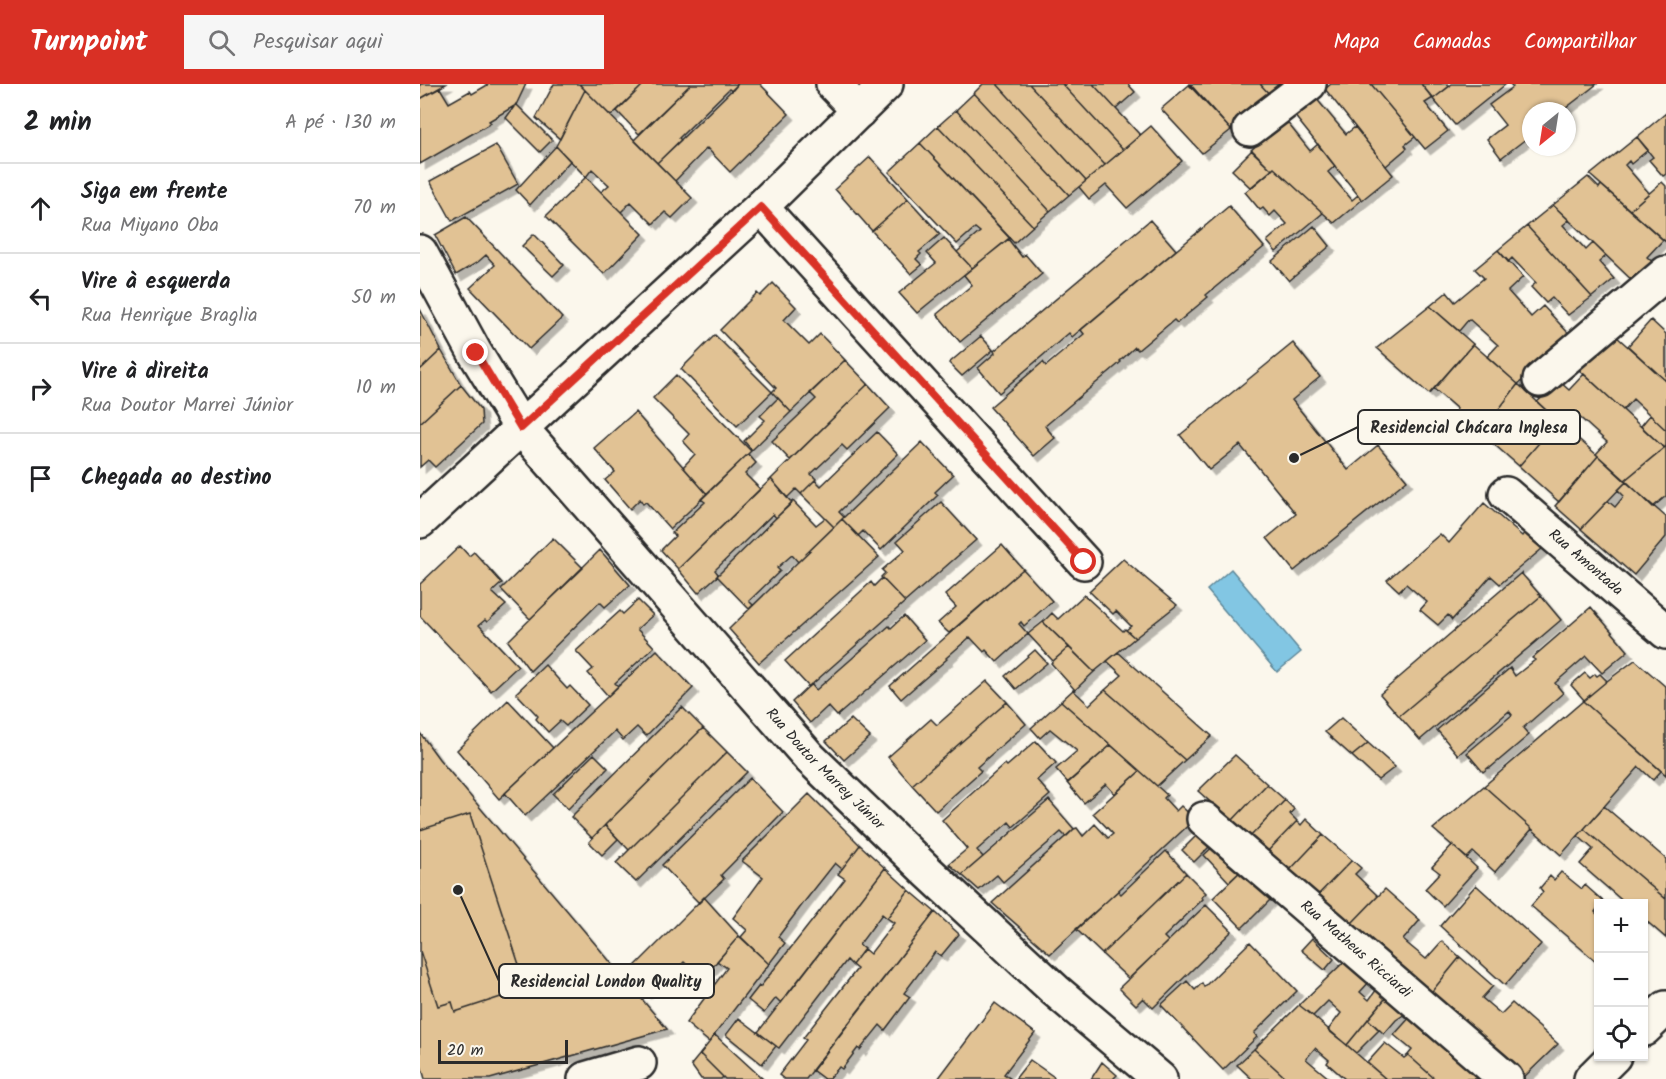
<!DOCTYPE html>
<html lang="pt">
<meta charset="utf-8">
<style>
body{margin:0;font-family:Kalam,sans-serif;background:#f6f6f6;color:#202124}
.controls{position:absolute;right:18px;bottom:18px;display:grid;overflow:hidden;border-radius:0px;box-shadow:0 2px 4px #0004}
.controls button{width:54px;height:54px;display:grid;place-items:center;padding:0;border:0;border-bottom:2px solid #e0e0e0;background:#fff;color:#202124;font:30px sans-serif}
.compass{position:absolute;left:1102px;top:18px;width:54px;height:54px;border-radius:50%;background:#fff;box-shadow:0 2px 4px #0004;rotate:210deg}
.scale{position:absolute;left:18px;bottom:15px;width:130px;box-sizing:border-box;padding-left:6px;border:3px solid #2b2b2b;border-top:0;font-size:16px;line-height:21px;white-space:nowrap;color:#2b2b2b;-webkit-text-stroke:4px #fbf7ec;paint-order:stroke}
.stop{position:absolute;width:18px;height:18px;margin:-14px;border:4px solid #d93025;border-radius:50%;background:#fff}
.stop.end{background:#d93025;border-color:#fff;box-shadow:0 2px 6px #0008}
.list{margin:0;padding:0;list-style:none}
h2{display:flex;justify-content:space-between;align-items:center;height:78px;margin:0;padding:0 24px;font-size:26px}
h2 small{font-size:20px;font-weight:400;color:#757577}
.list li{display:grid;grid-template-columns:39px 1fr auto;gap:18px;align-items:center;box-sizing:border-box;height:90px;padding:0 24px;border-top:2px solid #e0e0e0}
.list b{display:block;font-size:22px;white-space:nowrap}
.list p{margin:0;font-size:20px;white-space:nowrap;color:#757577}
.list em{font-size:20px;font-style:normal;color:#757577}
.icon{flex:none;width:33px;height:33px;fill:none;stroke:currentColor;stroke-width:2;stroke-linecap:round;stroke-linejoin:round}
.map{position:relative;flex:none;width:1246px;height:995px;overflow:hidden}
header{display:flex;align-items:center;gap:36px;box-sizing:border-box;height:84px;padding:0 30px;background:#d93025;color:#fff}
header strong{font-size:28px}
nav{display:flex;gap:33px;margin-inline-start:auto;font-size:21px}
.search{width:420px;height:54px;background:#f6f6f6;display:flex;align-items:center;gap:15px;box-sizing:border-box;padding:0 21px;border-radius:0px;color:#757577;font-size:22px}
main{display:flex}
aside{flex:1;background:#fff}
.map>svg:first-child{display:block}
.water{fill:#82c6e3;stroke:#5f8899;stroke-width:1.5}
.building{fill:#e1c294;stroke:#2b2b2b;stroke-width:1.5;filter:url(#shadow)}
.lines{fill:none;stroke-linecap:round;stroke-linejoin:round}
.minor-casing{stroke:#2b2b2b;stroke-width:38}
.secondary-casing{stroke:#2b2b2b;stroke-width:38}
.minor{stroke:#fbf7ec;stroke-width:33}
.secondary{stroke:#fbf7ec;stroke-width:33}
.route{stroke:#d93025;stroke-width:8}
.labels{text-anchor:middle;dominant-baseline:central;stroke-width:6;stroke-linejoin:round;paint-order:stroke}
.street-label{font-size:15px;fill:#2b2b2b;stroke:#fbf7ec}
.leader{fill:none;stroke:#2b2b2b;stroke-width:2}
.callout-dot{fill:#2b2b2b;stroke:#fbf7ec;stroke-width:2}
.callout{fill:#fbf7ec;stroke:#2b2b2b;stroke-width:2}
.callout-label{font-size:16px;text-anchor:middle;font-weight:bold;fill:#2b2b2b}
</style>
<header>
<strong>Turnpoint</strong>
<div class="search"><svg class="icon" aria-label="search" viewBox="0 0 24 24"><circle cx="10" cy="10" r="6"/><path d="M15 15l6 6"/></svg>Pesquisar aqui</div>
<nav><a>Mapa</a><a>Camadas</a><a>Compartilhar</a></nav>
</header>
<main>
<aside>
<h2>2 min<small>A pé · 130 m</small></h2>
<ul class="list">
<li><svg class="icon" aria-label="ahead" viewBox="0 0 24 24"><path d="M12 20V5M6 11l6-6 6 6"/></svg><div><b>Siga em frente</b><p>Rua Miyano Oba</p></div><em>70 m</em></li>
<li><svg class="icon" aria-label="left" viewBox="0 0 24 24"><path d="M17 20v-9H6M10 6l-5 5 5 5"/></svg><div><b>Vire à esquerda</b><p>Rua Henrique Braglia</p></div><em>50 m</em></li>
<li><svg class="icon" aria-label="right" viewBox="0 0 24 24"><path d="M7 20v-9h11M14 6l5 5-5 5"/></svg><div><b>Vire à direita</b><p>Rua Doutor Marrei Júnior</p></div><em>10 m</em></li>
<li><svg class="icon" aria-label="arrive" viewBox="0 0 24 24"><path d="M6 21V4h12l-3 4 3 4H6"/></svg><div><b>Chegada ao destino</b></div></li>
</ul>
</aside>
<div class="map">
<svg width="1246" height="995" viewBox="0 0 1246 995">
<defs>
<filter id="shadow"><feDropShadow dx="5.5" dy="5.5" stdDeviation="0" flood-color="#0004"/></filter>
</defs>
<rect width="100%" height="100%" fill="#fbf7ec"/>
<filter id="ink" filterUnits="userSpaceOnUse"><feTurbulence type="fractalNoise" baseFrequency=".0167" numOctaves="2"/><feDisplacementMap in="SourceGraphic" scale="12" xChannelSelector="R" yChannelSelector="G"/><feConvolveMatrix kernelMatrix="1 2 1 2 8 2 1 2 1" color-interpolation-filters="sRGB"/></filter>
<g filter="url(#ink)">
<!-- water -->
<path class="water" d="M811,485L881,568L857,588L787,506Z"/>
<!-- building -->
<path class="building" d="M0,0H26L0,15Z
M69,0H106L96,21L69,37L71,39L0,80V15L20,4L29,19L50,7L52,10Z
M134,0H159L165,6L140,55L116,34Z
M159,0H224L191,32Z
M224,0H271L219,50L197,27Z
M271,0H318L312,7L309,5L259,54L261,56L237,79L214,56Z
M318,0H340L369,30L310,88L287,64L255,97L237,79Z
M563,0H577L666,97L649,111L554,9Z
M577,0H609L685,81L666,97Z
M609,0H642L703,66L685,81Z
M642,0H673L720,51L703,66Z
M673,0H708L715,8L696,25Z
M770,0H840L852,13L811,46Z
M840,0H869L852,13Z
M911,0H951L995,53L985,61L987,64L966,82L905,5Z
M951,0H1001L1013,14L1005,19L1028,47L1005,65Z
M1001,0H1028L1030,2L1013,15Z
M1032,0H1086L1035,41L1013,15Z
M1090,0H1177L1142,27H1111V51L1081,74L1067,55L1085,41L1069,21L1093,3Z
M769,1L811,46L782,69L741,25Z
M165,6L272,114L252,134L245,128L233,140L211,118L201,128L181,108L189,101L172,85L166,93L136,62Z
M554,9L649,111L630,127L536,26Z
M895,13L926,50L935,43L973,91L942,116L874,31Z
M96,20L132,56L120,68L86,34Z
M536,26L630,127L613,142L518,42Z
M1246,29V90L1243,92L1229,76L1233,73L1217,53Z
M866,37L890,67L898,60L915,82L908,88L932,116L938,111L942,116L914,139L854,84L852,86L831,66Z
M518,42L613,142L594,159L500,59Z
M731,42L762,77L707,124L686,101L669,115L659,103Z
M1217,53L1228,66L1211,80L1209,77L1205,81L1229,109L1210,126L1170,91Z
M500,59L590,154L552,184L537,168L560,148L555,144L537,160L469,88Z
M76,61L98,100L32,137L10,97Z
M136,62L150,77L110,121L96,106Z
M832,66L852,86L831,104L812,86Z
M450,73L488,115L452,147L415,105Z
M854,84L903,129L856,168L847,157L867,140L855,127L850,132L843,124L840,126L825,108Z
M166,93L223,150L184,190L126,132Z
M1168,93L1179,104L1181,101L1243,156L1227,173L1238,183L1217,201L1133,121Z
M1242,98L1246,102V158L1210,126Z
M488,115L520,150L499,168L501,170L496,175L502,181L491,190L452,147Z
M1133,121L1149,136L1143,141L1166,166L1173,159L1186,172L1179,178L1194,195L1172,213L1107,142Z
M809,122L844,163L786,211L788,213L757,239L754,236L718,266L715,263L700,277L701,278L625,342L635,354L614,372L570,323L623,278L626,282L664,250L661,246Z
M46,133L142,234L109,265L50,204L75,181L66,171L58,178L36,191L15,151Z
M730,136L756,166L652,253L649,249L579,309L558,284L575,269L574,267Z
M894,142L910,162L869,197L852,177Z
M1107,142L1172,213L1148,231L1132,214L1126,219L1111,203L1116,199L1092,174L1088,178L1078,166Z
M114,150L144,181L133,192L102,162Z
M524,154L552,184L497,229L479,209L516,179L507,169Z
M588,155L602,173L605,170L622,190L540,258L517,230L552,201L544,191Z
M1078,166L1103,193L1088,207L1111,233L1123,222L1153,254L1098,300L1067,273L1078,261L1049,235L1039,247L1010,222L1027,208L1035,218L1064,194L1055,185Z
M353,199L376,223L364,236L389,261L400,250L425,276L371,328L352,308L356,304L300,246L337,209L340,212Z
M1010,222L1053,260L1009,310L957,264Z
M0,225L21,266L0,286Z
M1231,236L1246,250V297L1208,262Z
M295,251L352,308L317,342L261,285Z
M561,252L573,266L542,292L529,279Z
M1196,252L1246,297V346L1213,315L1203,326L1157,284Z
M873,259L900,293L872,316L928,386L958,361L987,396L874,487L847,454L876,430L820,361L789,386L760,351Z
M1053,260L1098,300L1058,353L1033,331L1037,325L1014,305Z
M21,266L41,301L0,339V286Z
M425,276L448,300L370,376L352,357L396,315L390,309Z
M1164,290L1244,364L1205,396L1176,370L1187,358L1154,328L1142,341L1117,318L1140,298L1149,306Z
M256,291L331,367L287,410L263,383L275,370L263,357L269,350L233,314Z
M448,300L470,324L427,366L422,361L391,390L396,395L381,410L376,405L367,414L351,395Z
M1098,300L1138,337L1099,382L1061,349Z
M41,301L61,326L62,340L15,383L8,376L0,383V339Z
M358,314L371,328L332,366L324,357L345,336L340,332Z
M215,328L287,410L250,445L226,418L223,420L220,415L210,425L185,396L195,388L174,364Z
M1230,331L1246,346V362L1244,364L1221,342Z
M1138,337L1178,372L1139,418L1099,382Z
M457,348L478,370L419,428L424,433L414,443L381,410L395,396L401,402Z
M502,358L533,391L515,408L518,411L461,466L443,447L438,452L422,435Z
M1246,362V412L1233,423L1205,396Z
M328,370L336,379L325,390L340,405L258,485L241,466L255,452L252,449L285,418L281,415Z
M1178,372L1206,398L1161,445L1135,422Z
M351,395L372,419L356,434L353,430L295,486L298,490L297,492L278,509L258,485Z
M1206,398L1246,433V453L1214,491L1161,445L1188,417L1195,423L1204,412L1198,406Z
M373,417L396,441L405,434L414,443L378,478L372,471L357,484L360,487L329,517L333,521L329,525L297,492Z
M521,418L556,456L485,518L461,493L465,489L462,486L485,466L477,457Z
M1064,419L1102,452L1105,448L1123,464L1080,500L1071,492L1032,536L1028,531L1018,541L1000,526L1007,518L986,500L979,507L967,496L1020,450L1029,459Z
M422,435L459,473L339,579L309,545Z
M133,454L163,484L110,535L81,505Z
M582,461L603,485L529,549L518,539L536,523L525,511Z
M40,462L49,472L54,468L82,499L72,508L86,521L67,538L65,536L59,541L98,582L71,607L0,532V500Z
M180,466L210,501L185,523L180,518L110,587L88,557Z
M703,475L757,521L715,554L706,546L711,542L696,527L693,530L669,507Z
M603,485L632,517L604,542L601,538L599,540L608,550L577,578L566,566L564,568L550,553L526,574L527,575L481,615L470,602Z
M1101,489L1121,512L979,632L960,610Z
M462,494L485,518L389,603L365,577L451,498L454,502Z
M664,511L703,547L705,545L715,554L674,588L623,538L632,529L638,535Z
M1121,512L1141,536L1000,656L979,632Z
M218,516L233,531L217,545L234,563L195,599L198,602L188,612L168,589L173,585L156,567L200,527L203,530Z
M1171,523L1208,567L1182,589L1166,572L1135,599L1143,609L1103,644L1109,651L1070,684L1069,683L1063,688L1047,669L1092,631L1089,627L1038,671L1017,646L1090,584L1095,592L1115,576L1112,574Z
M484,532L505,556L417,632L408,622L390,639L372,618L391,600L396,606L469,542L471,544Z
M623,538L649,563L633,577L608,550Z
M649,563L674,588L655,606L631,579Z
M237,566L273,604L226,652L217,643L203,656L195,647L105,732L85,709Z
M615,566L627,579L596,605L585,592Z
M698,568L792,652L765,676L685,606L702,591L687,577Z
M1215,576L1246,603V691L1163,617L1187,597Z
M125,581L147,605L150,602L168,621L146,642L140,637L128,648L116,635L118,632L96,609Z
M1165,589L1170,594L1175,590L1177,592L1180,590L1187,597L1164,616L1151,601Z
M567,597L587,618L492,701L468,673L511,635L517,641Z
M653,606L669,621L685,606L765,676L737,702L641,617Z
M88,616L133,664L79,715L37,666Z
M641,617L691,661L648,699L636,685L657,667L630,645L620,654L611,644Z
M1163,617L1241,687L1233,696L1219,683L1141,771L1064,702Z
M587,618L606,640L557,683L561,687L516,727L492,701Z
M262,623L283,644L172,754L151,733Z
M921,634L948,659L932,672L905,648Z
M431,635L450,653L424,676L406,657Z
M283,644L307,668L209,766L185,741Z
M0,649L19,675L247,945L70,995H5L0,978Z
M616,657L636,679L617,696L630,711L593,743L589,738L557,766L563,773L542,791L529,780L547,765L522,736L585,680L587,682Z
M948,659L975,683L958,696L932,672Z
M691,661L720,687L695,710L686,700L664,719L647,699Z
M307,668L327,688L216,798L196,779Z
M174,670L188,684L148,725L133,710Z
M815,671L847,700L812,737L778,707Z
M720,687L747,711L744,714L756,727L761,722L775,735L630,870L572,819L654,745L657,744L663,752L675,740L688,754L693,750L673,729Z
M330,694L363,728L301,791L304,795L279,819L242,781Z
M847,700L865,716L830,753L812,737Z
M1064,702L1112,745L1075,788L1053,768L1047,774L1013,745Z
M389,710L440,761L422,785L415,779L385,817L358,853L365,859L349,880L321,853L327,846L313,834L343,793L322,777Z
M629,716L654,745L646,753L641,748L583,798L577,791L559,806L542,791Z
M865,716L874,725L870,730L877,737L847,768L830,753Z
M1184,722L1246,775V815L1164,745Z
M50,730L104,896L84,902L87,911L35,928L32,918L18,922L0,867V746Z
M886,735L903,751L869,787L847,768L877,737L881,741Z
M185,741L198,755L182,771L169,758Z
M1164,745L1246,815V854L1224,835V820H1206L1160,780L1173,765L1158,752Z
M781,747L793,759L774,778L762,766Z
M903,751L932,776L897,812L869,787Z
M798,758L823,785L809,798L784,771Z
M440,761L465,784L361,919L356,914L344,929L328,916L339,902L340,903L425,795L418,790Z
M1032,761L1057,784L1023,822L1005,805L1020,789L1012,783Z
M746,767L766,789L682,870L656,845L698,807L701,810Z
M932,776L941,784L935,790L958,812L930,841L897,812Z
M465,784L489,806L467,834L462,830L439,861L444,865L432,881L427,876L359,964L356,962L338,948Z
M823,785L854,812L822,844L793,814Z
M1141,788L1162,805L1165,801L1184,818L1182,820H1178V824L1175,828L1178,831V879L1111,822L1123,808L1120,804L1130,792L1134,796Z
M766,789L786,809L782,813L783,815L744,853L748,857L709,895L682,870Z
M1056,801L1121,860L1085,901L1020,842Z
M965,805L1000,836L983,856L1006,875L1022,857L1040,873L1009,911L930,841Z
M489,806L515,828L386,995H364L359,991L386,956L383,954L437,885L432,881L444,865L450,870L474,839L467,834Z
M284,813L319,852L282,895L264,878L246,896L242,892L225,909L211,886Z
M786,821L812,847L733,924L723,914L716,921L699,904Z
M515,828L539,850L521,872L515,868L484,909L490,913L465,946L460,941L440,966L438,964L422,985L419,983L409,995H404L392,986Z
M319,852L349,880L289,958L266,939L307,884L297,877Z
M892,854L914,875L905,886L881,866Z
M830,858L877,907L834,949L837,953L803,986L741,921L767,897L775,906L782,899L784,903Z
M1040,873L1073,902L1062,914L1081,930L1092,919L1138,960L1103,994L1009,911Z
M927,875L951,896L940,908L949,916L959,902L969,910L927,961L908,946L921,929L908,917L893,932L879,921Z
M969,910L988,928L976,936L964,950L948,935Z
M575,919L615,949L584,990L591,995H518Z
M879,921L893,932L966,995H925L907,979L909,976L895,964L886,975L910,995H867L834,965Z
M992,931L1065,995H1015L988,971L992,966L974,951Z
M319,934L356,962L342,980L306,951Z
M948,935L959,946L936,969L927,961Z
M295,951L343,995H305L280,970Z
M965,959L984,974L988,971L1015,995H966L947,979Z
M834,965L867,995H832L817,981Z
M280,970L303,993L301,995H281L271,981Z
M610,976L634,993L633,995H595Z
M682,978L697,991L693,995H671Z"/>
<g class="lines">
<defs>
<g id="minor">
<path d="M413,0L439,27"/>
<path d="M830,45L889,0"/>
<path d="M341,123L664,478"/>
<path id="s1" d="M0,168L55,269L101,344L390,674L508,788L636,907L740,995"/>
<path d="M1120,296L1246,189"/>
<path id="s2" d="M1086,410L1246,548"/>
<path d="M0,437L341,123L466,0"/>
<path id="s3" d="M784,735L1086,995"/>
<path d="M165,995L219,979"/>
</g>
<path id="secondary" d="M1224,945L1246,924
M1171,995L1194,972"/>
</defs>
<!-- minor casing -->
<use href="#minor" class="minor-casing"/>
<!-- secondary casing -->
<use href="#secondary" class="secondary-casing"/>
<!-- minor -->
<use href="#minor" class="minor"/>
<!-- secondary -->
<use href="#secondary" class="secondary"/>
</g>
</g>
<g class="lines" filter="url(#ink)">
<!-- route -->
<path class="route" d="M56,269L101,344L341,123L664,478"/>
</g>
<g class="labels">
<!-- street labels -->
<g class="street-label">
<text stroke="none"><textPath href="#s2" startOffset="105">Rua Amontada</textPath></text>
<text stroke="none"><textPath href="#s1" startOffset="660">Rua Doutor Marrey Júnior</textPath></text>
<text stroke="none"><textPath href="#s3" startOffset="200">Rua Matheus Ricciardi</textPath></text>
</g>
</g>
<!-- callouts -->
<path class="leader" d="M874 374L938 343M38 806L79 897"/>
<g class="callout-dot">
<circle cx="874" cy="374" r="6"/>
<circle cx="38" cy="806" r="6"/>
</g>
<g class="callout">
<rect x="938" y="326" width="222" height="34" rx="6"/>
<rect x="79" y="880" width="215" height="34" rx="6"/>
</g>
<g class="callout-label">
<text x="1049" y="349">Residencial Chácara Inglesa</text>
<text x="186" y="903">Residencial London Quality</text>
</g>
</svg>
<div class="controls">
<button>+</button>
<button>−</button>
<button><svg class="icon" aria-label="locate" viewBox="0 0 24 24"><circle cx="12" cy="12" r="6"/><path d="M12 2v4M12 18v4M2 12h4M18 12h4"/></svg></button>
</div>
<svg class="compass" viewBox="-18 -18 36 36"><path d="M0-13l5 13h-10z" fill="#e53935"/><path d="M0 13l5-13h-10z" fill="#757577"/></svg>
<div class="scale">20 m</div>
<div class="stop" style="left:664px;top:478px"></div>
<div class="stop end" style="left:56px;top:269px"></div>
</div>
</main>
